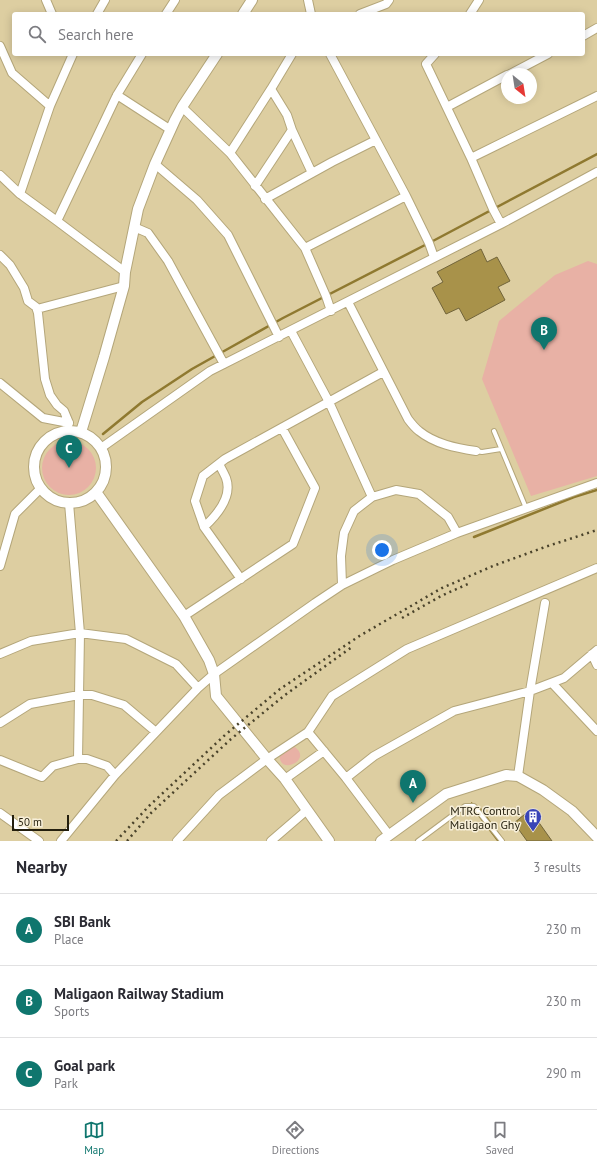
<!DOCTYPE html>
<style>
body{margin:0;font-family:"PT Sans",sans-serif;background:#f7f7f7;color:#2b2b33}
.compass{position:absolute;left:501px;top:68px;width:36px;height:36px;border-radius:50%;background:#fff;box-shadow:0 2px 10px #0003;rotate:150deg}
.scale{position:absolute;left:12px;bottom:10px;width:57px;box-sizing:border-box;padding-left:4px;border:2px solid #241f0d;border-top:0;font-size:11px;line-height:14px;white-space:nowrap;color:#241f0d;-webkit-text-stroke:3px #f7efd9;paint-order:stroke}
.you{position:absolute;left:382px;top:550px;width:14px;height:14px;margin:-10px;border:3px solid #fff;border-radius:50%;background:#1a73e8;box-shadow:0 0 0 6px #1a73e833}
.badge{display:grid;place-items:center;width:26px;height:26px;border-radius:50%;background:#0f766e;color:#fff;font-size:13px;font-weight:700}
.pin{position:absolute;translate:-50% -33px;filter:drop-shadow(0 1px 2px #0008)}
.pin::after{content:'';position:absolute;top:21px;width:14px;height:12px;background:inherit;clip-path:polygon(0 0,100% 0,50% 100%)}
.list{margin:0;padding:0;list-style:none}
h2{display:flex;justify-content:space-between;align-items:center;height:52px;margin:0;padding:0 16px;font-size:17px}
h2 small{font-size:13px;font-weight:400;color:#7c7c81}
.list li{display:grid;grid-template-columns:26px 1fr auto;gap:12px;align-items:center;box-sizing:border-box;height:72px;padding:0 16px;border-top:1px solid #e1e1e2}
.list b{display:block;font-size:15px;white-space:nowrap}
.list p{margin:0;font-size:13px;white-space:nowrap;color:#7c7c81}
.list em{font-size:13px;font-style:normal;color:#7c7c81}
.icon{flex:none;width:22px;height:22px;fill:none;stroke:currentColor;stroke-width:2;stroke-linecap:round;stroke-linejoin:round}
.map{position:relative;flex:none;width:597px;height:841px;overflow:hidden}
.search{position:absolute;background:#fff;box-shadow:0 2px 10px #0003;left:12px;right:12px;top:12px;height:44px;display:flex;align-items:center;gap:10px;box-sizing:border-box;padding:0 14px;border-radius:4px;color:#7c7c81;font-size:15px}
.sheet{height:268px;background:#fff}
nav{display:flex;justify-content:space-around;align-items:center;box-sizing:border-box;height:56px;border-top:1px solid #e1e1e2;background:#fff;font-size:11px;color:#7c7c81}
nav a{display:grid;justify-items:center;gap:2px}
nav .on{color:#0f766e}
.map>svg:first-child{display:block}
.green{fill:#e8b1a5}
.water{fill:#8f7930}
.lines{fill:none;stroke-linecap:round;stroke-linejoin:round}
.stream{stroke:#8f7930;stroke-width:2.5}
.building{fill:#a8924a;stroke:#71643a}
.service-casing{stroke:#b4a67a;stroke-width:6}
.minor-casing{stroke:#b4a67a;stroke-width:10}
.tertiary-casing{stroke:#b4a67a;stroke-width:12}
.service{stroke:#fff;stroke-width:4}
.minor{stroke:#fff;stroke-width:8}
.tertiary{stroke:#fff;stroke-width:10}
.rail{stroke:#4a432b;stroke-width:2.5;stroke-dasharray:2 4;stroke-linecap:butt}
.labels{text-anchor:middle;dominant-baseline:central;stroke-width:3;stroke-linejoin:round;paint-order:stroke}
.poi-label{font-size:12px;fill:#241f0d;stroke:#f7efd9;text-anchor:end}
</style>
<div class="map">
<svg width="597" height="841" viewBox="0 0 597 841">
<rect width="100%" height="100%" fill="#ddcea1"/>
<!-- green -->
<path class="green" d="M588,261L597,264V476L531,496L482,379L499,321L555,275Z
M42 468a27 27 0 1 1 54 0a27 27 0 1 1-54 0Z
M293,746C316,759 276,778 280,753Z"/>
<!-- water -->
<path class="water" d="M471,802L477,805L481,808L505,841H497L478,816V812L471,811Z"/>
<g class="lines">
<!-- stream -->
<path class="stream" d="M431,242L597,154
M103,434L142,402L192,369L283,318L427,244
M474,537L574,497L597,490"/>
</g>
<!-- building -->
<path class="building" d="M481,249L487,262L497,257L510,281L498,287L505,300L466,321L459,308L446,314L432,288L443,282L437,272Z
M530,810L552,841H527L514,823Z"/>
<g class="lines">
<defs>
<path id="service" d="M494,431L526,508
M476,451L482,452L501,449
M418,841L465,806H474L502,841"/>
<path id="minor" d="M46,0L52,14
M308,0L311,14
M97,14L105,0
M166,14L175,0
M360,14L386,4L389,0
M470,14L479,0
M583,36L597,28
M0,46L12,73L50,106
M330,54L406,196L429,243L434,257
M435,54L426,64L471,158L493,209L501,224
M510,74L548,54
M117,95L171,130
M182,107L230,153L305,248L326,296L331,311
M447,107L507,75
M292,130L312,173
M230,153L271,89L292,54
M471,158L597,96
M155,164L197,200L228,235L279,337
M0,175L20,194L50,106L73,54
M255,186L292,130L287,115L271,89
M20,194L57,221L125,272
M265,199L332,162L376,140
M57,221L117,95L142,54
M134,227L148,233L168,261L224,364
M305,248L406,196
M0,255L10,265L24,288L28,301L36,307L38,313L45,379L50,395L57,405L64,411L69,423
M348,302L408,419C411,423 415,428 419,431C435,444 456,448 476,451
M37,309L124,286
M291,331L329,402L372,497
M0,383L43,418L69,423L65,431
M101,448L210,371L501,224L597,172
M69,503L80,633L78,759
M204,527C217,515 233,497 226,478C224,473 221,468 219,464
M0,566L15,514L41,488
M241,579L204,527L195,501L203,476L225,459L383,372
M342,585L341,556L344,533L354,511L372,497L396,490L419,494L448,517L457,533
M184,616L293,544L315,488L282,428
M0,654L31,641L80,633L126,639L176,664L198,688
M592,654L597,665
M552,683L597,731
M0,723L30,704L79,695H92L124,705L156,732
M308,732L346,778L389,835
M0,760L42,777L53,766L78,759H87L107,766L115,775
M518,776L530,691L545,603
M346,778L374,756L454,711L530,691L564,678L597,650
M285,779L324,751
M0,813L39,841
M61,841L115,775L198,688L214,674L315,603L342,585L393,560L457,533L597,483
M177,841L219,795L267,759L308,732L332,696L407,649L597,568
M271,841L307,810"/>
<path id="tertiary" d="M243,14L252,0
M34 467a36 36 0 1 1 72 0a36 36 0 1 1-72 0Z
M81,432L104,357L124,286L125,272L138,209L155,164L175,120L182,107L217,54
M96,492L184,616L209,660L214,674L216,696L267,759L285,779L329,841
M381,841L446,794L506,775L518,776L543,790L572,811L597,837"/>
</defs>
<!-- service casing -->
<use href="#service" class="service-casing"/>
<!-- minor casing -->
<use href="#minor" class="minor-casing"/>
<!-- tertiary casing -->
<use href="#tertiary" class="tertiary-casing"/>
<!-- service -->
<use href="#service" class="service"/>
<!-- minor -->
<use href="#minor" class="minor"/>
<!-- tertiary -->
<use href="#tertiary" class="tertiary"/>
<!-- rail -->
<path class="rail" d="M402,618L441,596L470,583
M116,841L149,806L225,735L280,689L361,635L442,588L493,566L545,547L597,530
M127,841L151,813L231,739L285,695L352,647"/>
</g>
<!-- icons -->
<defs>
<symbol id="building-pin" viewBox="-11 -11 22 30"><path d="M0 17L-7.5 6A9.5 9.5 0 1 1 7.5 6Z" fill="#3944b7" stroke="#f7efd9"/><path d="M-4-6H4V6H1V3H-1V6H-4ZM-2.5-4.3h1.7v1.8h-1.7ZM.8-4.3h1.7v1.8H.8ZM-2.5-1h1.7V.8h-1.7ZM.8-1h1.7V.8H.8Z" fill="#fff"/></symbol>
</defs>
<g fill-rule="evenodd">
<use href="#building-pin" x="523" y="807" width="20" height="27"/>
</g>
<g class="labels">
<!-- poi labels -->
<g class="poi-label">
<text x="520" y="810">MTRC Control<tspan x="520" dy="14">Maligaon Ghy</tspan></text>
</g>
</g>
</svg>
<svg class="compass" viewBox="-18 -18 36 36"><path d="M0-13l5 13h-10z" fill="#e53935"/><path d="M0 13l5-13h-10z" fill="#7c7c81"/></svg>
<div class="scale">50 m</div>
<div class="you"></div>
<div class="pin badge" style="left:413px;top:803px">A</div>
<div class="pin badge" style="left:544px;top:350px">B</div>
<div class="pin badge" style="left:69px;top:468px">C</div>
<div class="search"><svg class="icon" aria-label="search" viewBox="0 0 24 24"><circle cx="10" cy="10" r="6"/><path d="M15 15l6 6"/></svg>Search here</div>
</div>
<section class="sheet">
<h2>Nearby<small>3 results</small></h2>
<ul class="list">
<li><span class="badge">A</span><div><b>SBI Bank</b><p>Place</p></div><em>230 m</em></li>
<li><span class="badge">B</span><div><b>Maligaon Railway Stadium</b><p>Sports</p></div><em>230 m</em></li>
<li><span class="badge">C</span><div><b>Goal park</b><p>Park</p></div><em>290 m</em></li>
</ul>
</section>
<nav>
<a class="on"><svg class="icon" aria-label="map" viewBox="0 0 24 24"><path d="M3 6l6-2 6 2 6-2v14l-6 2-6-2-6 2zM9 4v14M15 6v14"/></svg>Map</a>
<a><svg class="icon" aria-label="directions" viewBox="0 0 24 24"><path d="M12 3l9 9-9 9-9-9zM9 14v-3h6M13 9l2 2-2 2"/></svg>Directions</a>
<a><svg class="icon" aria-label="saved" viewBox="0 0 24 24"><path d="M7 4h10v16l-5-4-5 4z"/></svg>Saved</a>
</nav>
